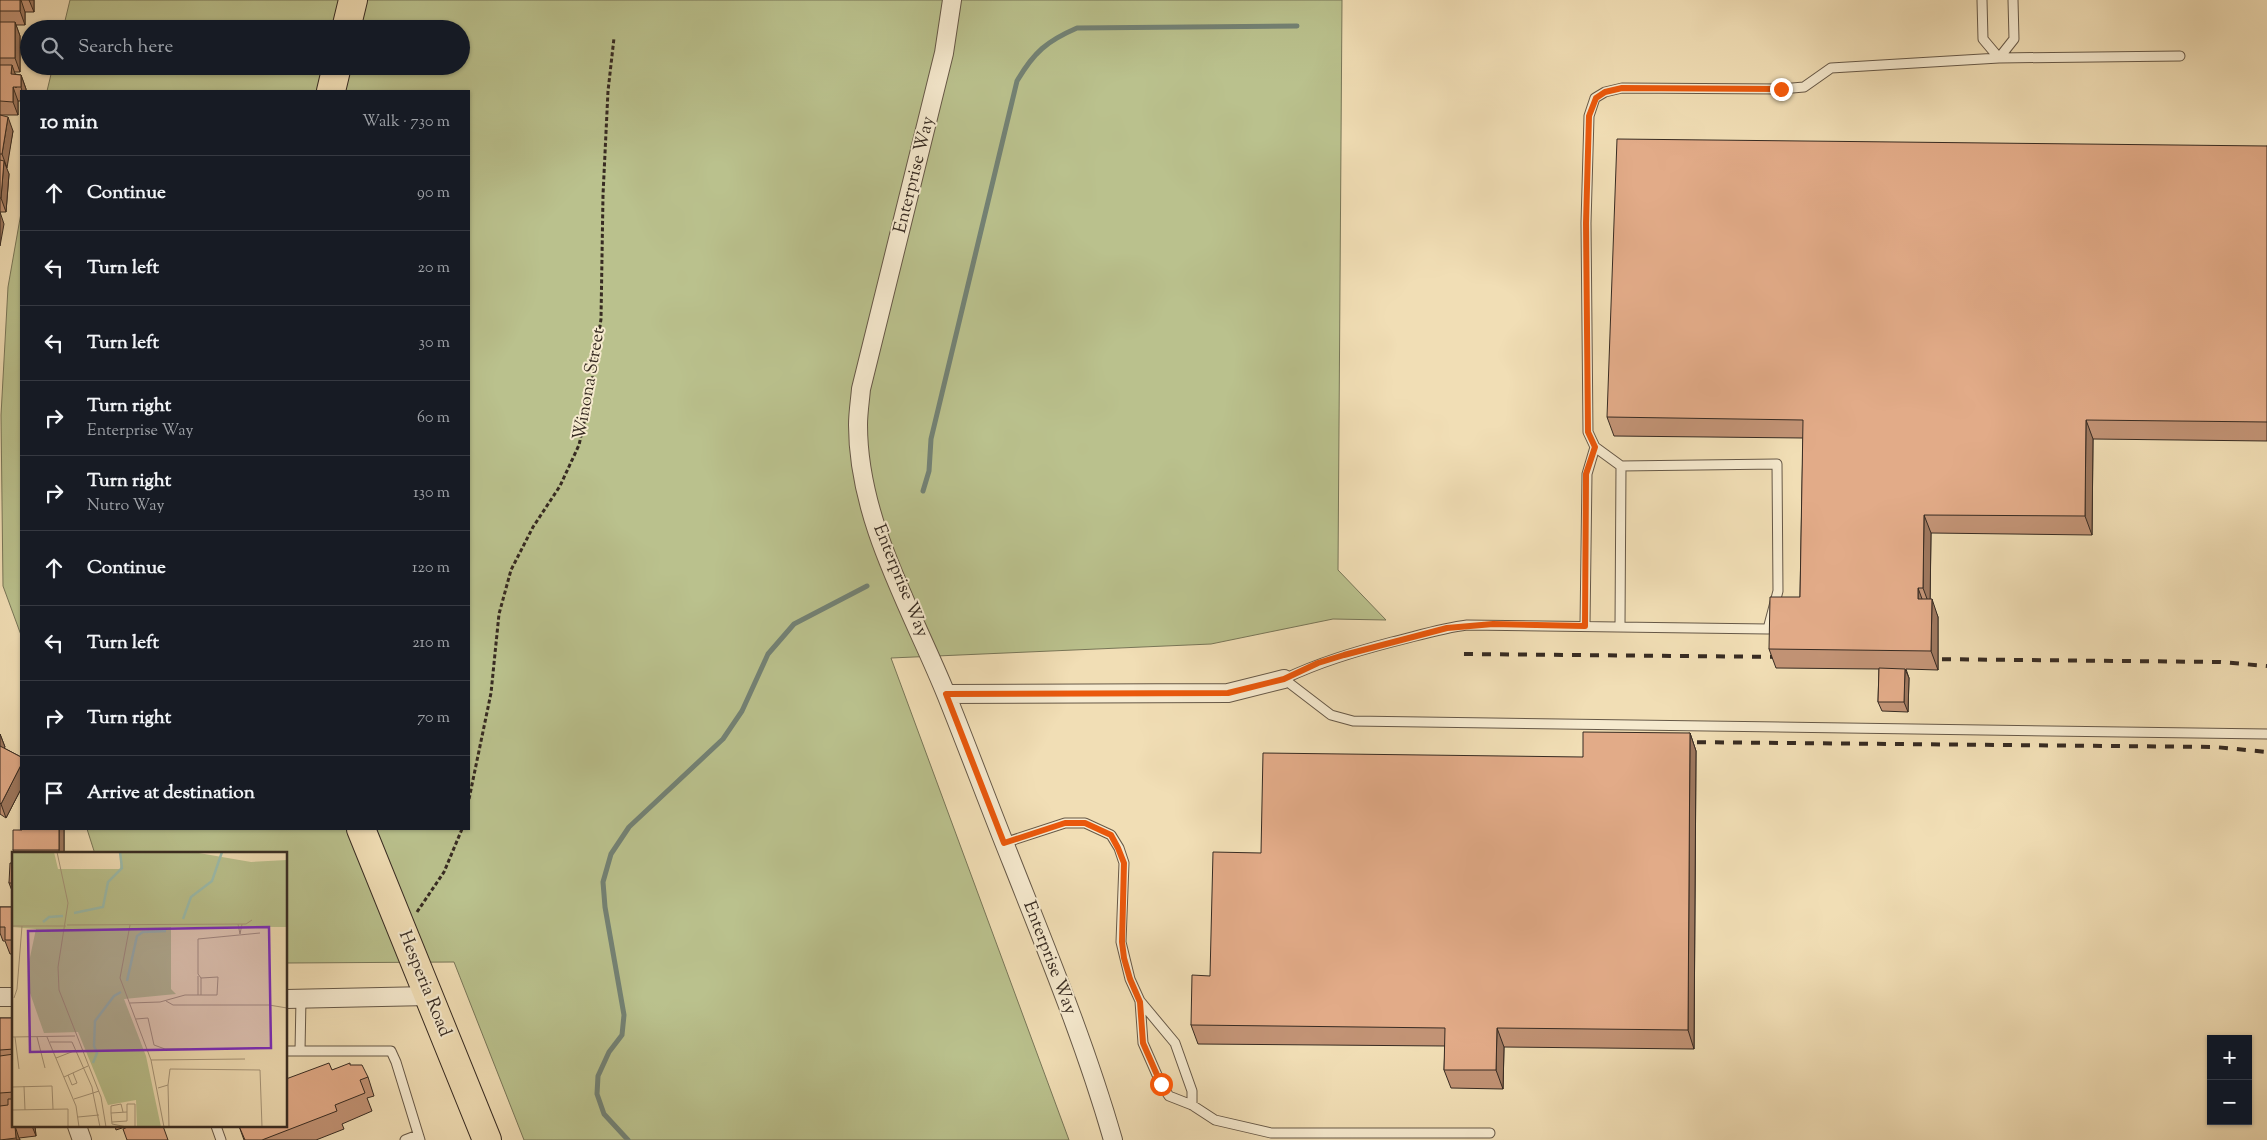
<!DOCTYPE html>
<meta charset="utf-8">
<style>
body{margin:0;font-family:"Sorts Mill Goudy",serif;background:#242831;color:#f1f3f6}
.controls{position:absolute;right:15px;bottom:15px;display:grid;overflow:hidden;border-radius:0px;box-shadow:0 1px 4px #0004}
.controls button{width:45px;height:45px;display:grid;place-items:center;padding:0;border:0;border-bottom:1px solid #363941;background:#171b24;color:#f1f3f6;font:25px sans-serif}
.stop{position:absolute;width:15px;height:15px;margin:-11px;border:4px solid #ea580c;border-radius:50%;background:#fff}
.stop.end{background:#ea580c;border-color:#fff;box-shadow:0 1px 5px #0008}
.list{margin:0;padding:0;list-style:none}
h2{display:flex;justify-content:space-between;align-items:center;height:65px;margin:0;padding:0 20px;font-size:21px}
h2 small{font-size:16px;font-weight:400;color:#9ea1a6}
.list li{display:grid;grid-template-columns:32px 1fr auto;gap:15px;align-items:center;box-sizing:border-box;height:75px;padding:0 20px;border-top:1px solid #363941}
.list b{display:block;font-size:19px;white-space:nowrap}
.list p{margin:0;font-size:16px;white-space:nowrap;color:#9ea1a6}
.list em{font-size:16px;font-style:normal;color:#9ea1a6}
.icon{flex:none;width:28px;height:28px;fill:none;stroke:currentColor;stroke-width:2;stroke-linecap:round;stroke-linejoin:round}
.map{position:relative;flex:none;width:2267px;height:1140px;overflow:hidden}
.search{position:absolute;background:#171b24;box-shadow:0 1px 4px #0004;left:20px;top:20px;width:450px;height:55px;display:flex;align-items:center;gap:12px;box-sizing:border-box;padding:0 18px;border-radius:28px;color:#9ea1a6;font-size:19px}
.panel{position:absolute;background:#171b24;box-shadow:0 1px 4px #0004;left:20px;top:90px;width:450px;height:740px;border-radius:0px}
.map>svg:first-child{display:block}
.green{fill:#bac18d;stroke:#787658}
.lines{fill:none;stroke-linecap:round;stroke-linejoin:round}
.stream{stroke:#738275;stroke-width:5}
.lane-casing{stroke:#665847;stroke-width:11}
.street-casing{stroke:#665847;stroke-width:20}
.primary-casing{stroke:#372b22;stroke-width:30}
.path{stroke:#372b22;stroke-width:3;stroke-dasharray:4 2.5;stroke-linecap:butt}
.lane{stroke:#f6eacf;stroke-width:9}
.street{stroke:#f6eacf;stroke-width:18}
.primary{stroke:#f1deb5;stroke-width:28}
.rail{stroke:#372b22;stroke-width:4;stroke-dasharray:9 9;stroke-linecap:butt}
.wall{fill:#c29375;stroke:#372b22}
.shaded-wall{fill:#9e785f;stroke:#372b22}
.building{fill:#e2ab88;stroke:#372b22}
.route{stroke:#ea580c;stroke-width:6}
.labels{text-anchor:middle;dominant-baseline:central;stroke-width:4;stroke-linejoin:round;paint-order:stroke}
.street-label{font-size:18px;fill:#372b22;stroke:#f6eacf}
.inset-river{fill:none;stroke:#9bbcac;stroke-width:2.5}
.inset-road{fill:none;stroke:#a7967a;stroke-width:1}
.view{fill:#7b2cbf;fill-opacity:0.15;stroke:#7b2cbf;stroke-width:2.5}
.inset-edge{fill:none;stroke:#372b22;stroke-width:2.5}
</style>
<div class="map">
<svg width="2267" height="1140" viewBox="0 0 2267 1140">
<rect width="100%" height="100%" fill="#f1deb5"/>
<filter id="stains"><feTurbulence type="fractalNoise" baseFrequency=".004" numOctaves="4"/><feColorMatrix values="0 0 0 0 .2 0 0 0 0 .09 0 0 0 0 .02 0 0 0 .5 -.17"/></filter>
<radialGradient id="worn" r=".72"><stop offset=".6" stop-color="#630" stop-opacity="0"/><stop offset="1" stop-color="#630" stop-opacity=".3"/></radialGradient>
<!-- green -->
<path class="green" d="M70,0H1342L1338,570L1386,620L1333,619L1211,644L891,658L1069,1140H524L454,962L286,963V854H95L87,829H469V91H47L53,66H461V29H63Z
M21,213V635L3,586L1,415L8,287Z"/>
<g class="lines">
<!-- stream -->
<path class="stream" d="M923,491L929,471L931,439L1017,81C1034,52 1047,41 1077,28L1297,26
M628,1140L604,1114L597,1094L598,1076L609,1052L622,1035L624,1015L605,907L603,882L611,854L629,827L723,739L742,711L768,654L794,624L867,586"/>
<defs>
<path id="lane" d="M1982,0L1983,39L1999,58L2014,39L2013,0
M1621,466L1595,447L1588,432L1586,223L1589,116L1595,98L1605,92L1622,88L1781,89L1804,87L1831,68L1999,58L2180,56
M1585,625L1587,474L1595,447
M1620,626L1621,466L1777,464L1778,591L1768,629L1467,625C1442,628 1417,636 1392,642C1354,652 1320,662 1284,679L1331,715L1353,721L2267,734
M1004,843L1065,823H1085L1111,835L1119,848L1124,863L1121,942L1130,979L1140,1001L1175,1043L1192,1091V1105
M1140,1001L1143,1043L1161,1084L1169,1096L1192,1105L1215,1120L1271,1133H1490
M286,1051H391L396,1062L420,1140
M300,1051L301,999
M216,1126L221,1140
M405,1140L418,1135"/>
<path id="street" d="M952,0L944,53L861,389C860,401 858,413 858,425C858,520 911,608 946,694C969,751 990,808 1013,865C1049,956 1086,1046 1113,1140
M946,694L1228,693L1284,679
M0,997H14
M286,999L429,996
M77,1126L82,1140"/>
<path id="primary" d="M346,29L353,0
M331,91L337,66
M361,829L487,1140"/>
</defs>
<!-- lane casing -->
<use href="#lane" class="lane-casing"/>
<!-- street casing -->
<use href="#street" class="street-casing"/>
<!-- primary casing -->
<use href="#primary" class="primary-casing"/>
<!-- path -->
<path class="path" d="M469,799L491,693L499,614L511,570L533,527L560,486L579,445L590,396L601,319L603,195L608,91L614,38
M417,912L444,872L462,829"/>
<!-- lane -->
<use href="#lane" class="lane"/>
<!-- street -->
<use href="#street" class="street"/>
<!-- primary -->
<use href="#primary" class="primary"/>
<!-- rail -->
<path class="rail" d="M1464,654L1787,657
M1924,659L2220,662L2267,666
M1679,742L2215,747L2267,752"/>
</g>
<!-- wall -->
<path class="wall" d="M0,0H34V12H25V25H16L20,36V72H14L15,74L21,75L26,89V91H21V101H18V115H0Z
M0,115L13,131L6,168L9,174L6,212H0Z
M2267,146V441L2093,439L2092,535L1931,533L1930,599L1938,617V670L1906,669L1909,678L1908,712L1882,711L1878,702L1879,669L1776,668L1769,649L1800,597L1803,438L1614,436L1607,417Z
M1690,733L1696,751L1694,1049L1504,1047L1503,1089L1451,1088L1444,1070L1445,1046L1198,1044L1191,1025L1210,976L1583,757Z
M0,734L5,747L4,748L21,757V789L6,818L0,814Z
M22,829H64V854H14L13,850Z
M14,863V896L9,883Z
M0,907H14V954H10L5,941H3L0,933Z
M0,1018H14V1126H35L36,1136L19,1138L20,1140H0Z
M350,1065L368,1077L374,1096L367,1098L372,1111L342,1124L344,1129L316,1140H244L239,1126H286L332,1070Z
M115,1126H128L116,1130Z"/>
<!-- shaded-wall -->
<path class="shaded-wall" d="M20,0H21L25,12V25L20,11Z
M29,0H34V12Z
M15,22L20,36V72L15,58Z
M12,65L17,79L16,88L11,74Z
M21,75L26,89V91H22L21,87Z
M13,87L18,101V115L13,102Z
M8,117L13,131L7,168L2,154Z
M4,161L9,174L6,212L1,198Z
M0,212L4,224L0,246Z
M2086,420L2093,439L2092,535L2085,516Z
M1924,515L1931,533L1930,607L1923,588Z
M1918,588L1925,607L1918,599Z
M1932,599L1938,617V670L1931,651Z
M1905,669L1909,678L1908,712L1904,702Z
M1690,733L1696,751L1694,1049L1688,1030Z
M0,734L5,747L0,756Z
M21,765V789L6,818L1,804Z
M59,829H64V854H60L59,850Z
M1497,1028L1504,1047L1503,1089L1496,1070Z
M15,1126L19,1138L20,1140H17L16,1138Z
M32,1126H35L36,1136Z"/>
<!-- building -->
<path class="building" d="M0,0H20V11H0Z
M0,22H15V58H0Z
M0,65H12L11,74L21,75V87H13V102L0,101Z
M0,115L8,117L2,154H0Z
M1617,139L2267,146V422L2086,420L2085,516L1924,515L1923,588H1918V599H1932L1931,651L1769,649L1770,597H1800L1803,420L1607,417Z
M0,160L4,161L1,198H0Z
M1879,668L1905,669L1904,702H1878Z
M1583,732L1690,733L1688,1030L1497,1028L1496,1070H1444L1445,1028L1191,1025L1192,975L1210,976L1213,852L1261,853L1263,753L1583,757Z
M0,746L21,757V765L1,804L0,803Z
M22,829H59V850H13V830H22Z
M10,863H14V883H9Z
M0,907H14V940H5V927H0Z
M0,1018H14V1049L0,1050Z
M14,1054V1092L0,1093V1056Z
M329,1063L332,1070L350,1063V1065H362L368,1077L360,1080L365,1093L335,1105L337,1111L262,1140H245L239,1126H286V1079Z
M8,1099H14V1126H15L16,1138L0,1140V1106L8,1105Z
M130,1126H152V1127L163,1126L168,1140H127L123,1129Z"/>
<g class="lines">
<!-- route -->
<path class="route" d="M1161,1084L1143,1043L1140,1002L1130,979L1124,958L1122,942L1124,863L1118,848L1111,835L1085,823H1065L1004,843L946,694L1228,693L1284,679L1318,663L1344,655L1447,628L1493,624L1585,626L1586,474L1595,447L1588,432L1586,223L1589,116L1596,98L1605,92L1622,88L1781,89"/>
</g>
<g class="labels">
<!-- street labels -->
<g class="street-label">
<text transform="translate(915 175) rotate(-76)">Enterprise Way</text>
<text transform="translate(590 384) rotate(-80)">Winona Street</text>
<text transform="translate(900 581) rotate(68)">Enterprise Way</text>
<text transform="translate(1049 958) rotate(69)">Enterprise Way</text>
<text transform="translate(424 984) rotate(68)">Hesperia Road</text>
</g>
</g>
<!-- overview -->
<g transform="translate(12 852)">
<rect width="275" height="275" fill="#f1deb5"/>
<path d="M0,0H42L46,17H108L109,0H181L239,10L275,8V75H159V137L164,142L112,147L134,204L149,275H125L124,248L96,253L66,180L32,181L18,141L17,110L24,77L0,75Z" fill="#bac18d"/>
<path class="inset-river" d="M62,61L91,55L96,30L110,16L108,0M171,67L179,45L200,29L210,0M31,70L37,65L51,64M115,129L125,84L131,80L154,79M81,211L85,201L82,194L83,169L102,144L109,140"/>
<path class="inset-road" d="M45,0L56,51L46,115L47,138L89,245L94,275M226,72L228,82L230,72M55,73L234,72L240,68M118,73L108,126L139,208L152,275M0,74H54M189,126L186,122V87L248,81M186,143V124M2,146L5,137L10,74M154,149L161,153H257L275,156M118,151L148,150L173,143H205L206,125L189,126V143M124,167L136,166L142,193L153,197H176M0,185L63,184M3,185L7,217M25,185L33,216M35,185L64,254L67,275M38,190H60L80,235L81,241L62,247M44,206L62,199M139,208L233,207M56,223L60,233L65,231L61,221M52,225L76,214M156,233L158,217L248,218L250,275M12,234L13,258M0,235L40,234L41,257M146,236L156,233L157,275M87,239L81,241L88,275M0,258L56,257V275M115,260V252H123V275M99,261V254L109,252L111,260M66,265L87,263M100,270L115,269V260L99,261L100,272L115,275"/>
<path class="view" d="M257,75L259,196L18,200L16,79Z"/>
<rect width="275" height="275" class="inset-edge"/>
</g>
<rect width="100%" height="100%" filter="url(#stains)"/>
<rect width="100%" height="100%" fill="url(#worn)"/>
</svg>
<div class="controls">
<button>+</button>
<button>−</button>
</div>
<div class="stop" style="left:1161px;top:1084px"></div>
<div class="stop end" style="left:1781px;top:89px"></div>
<div class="search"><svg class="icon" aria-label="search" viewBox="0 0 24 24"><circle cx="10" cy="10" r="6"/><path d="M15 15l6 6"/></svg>Search here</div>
<section class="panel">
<h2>10 min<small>Walk · 730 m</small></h2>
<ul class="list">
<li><svg class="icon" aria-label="ahead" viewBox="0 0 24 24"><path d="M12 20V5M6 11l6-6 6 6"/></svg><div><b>Continue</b></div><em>90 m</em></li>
<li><svg class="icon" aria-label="left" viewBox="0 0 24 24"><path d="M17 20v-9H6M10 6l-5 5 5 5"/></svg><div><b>Turn left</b></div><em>20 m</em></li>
<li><svg class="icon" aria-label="left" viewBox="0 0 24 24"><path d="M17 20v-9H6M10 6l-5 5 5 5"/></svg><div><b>Turn left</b></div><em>30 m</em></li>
<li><svg class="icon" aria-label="right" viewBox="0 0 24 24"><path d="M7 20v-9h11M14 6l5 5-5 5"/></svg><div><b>Turn right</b><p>Enterprise Way</p></div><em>60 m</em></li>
<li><svg class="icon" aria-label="right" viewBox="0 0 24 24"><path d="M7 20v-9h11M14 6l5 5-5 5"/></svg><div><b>Turn right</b><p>Nutro Way</p></div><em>130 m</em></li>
<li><svg class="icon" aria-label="ahead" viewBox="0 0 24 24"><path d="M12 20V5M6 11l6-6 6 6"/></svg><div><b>Continue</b></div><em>120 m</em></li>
<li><svg class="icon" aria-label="left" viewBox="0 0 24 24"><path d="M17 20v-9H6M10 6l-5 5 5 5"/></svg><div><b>Turn left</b></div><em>210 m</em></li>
<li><svg class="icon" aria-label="right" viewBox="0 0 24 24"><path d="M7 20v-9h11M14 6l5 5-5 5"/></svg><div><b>Turn right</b></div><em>70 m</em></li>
<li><svg class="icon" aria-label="arrive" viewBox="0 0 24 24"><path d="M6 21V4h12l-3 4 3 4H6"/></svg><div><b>Arrive at destination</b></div></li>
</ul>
</section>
</div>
